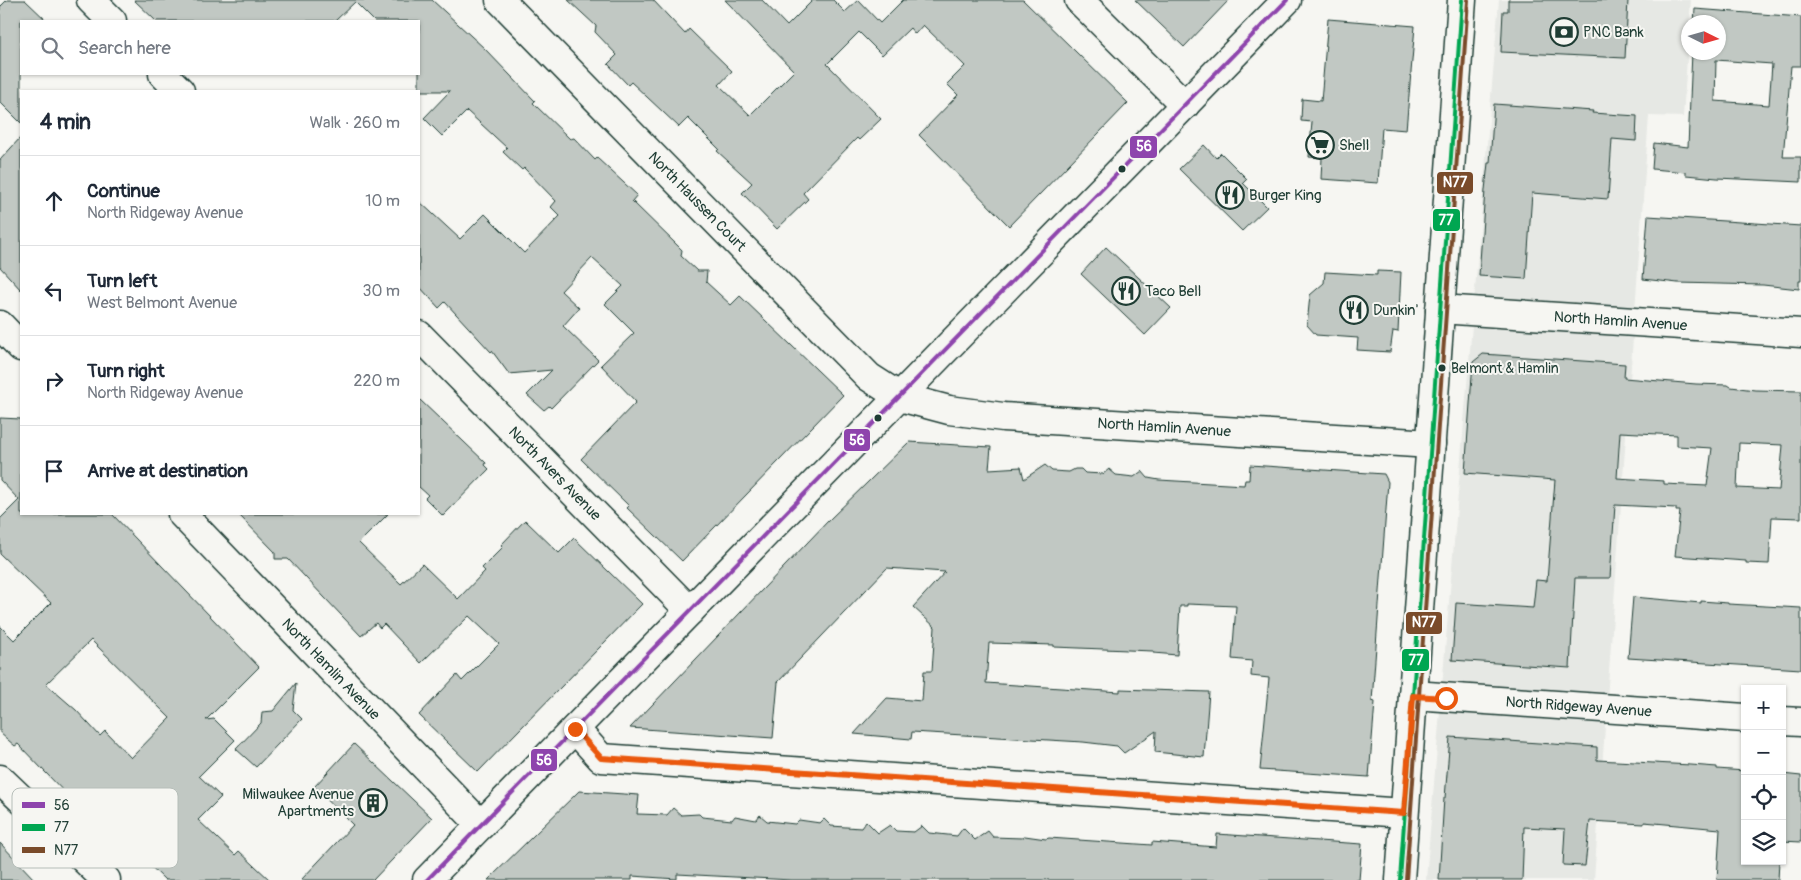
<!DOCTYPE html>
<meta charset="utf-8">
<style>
body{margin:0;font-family:Pangolin,sans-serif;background:#f2f2f3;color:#1f2937}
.controls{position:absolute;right:15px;bottom:15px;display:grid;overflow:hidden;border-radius:0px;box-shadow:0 1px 4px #0004}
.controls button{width:45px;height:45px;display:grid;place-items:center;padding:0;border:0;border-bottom:1px solid #e0e1e3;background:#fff;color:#1f2937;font:25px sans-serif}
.compass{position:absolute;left:1681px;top:15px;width:45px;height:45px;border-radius:50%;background:#fff;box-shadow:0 1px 4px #0004;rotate:95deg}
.stop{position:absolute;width:15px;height:15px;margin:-11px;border:4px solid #ea580c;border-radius:50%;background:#fff}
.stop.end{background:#ea580c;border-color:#fff;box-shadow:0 1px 5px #0008}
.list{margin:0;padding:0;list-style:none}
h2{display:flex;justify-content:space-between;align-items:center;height:65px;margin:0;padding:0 20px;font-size:21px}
h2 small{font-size:16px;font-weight:400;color:#747a83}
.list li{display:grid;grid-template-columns:32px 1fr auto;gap:15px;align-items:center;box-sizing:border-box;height:90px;padding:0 20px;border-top:1px solid #e0e1e3}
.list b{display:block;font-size:19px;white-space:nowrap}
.list p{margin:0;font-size:16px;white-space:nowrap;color:#747a83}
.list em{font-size:16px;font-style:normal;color:#747a83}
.icon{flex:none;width:28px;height:28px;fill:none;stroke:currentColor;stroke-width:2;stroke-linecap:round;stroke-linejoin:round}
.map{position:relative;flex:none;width:1801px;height:880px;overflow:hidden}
.search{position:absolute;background:#fff;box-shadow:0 1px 4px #0004;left:20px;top:20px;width:400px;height:55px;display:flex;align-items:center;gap:12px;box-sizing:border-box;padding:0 18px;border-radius:0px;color:#747a83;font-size:19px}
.panel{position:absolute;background:#fff;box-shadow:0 1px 4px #0004;left:20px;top:90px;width:400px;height:425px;border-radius:0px}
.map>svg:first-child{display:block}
.built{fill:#e6e8e4}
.building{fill:#c1c8c3;stroke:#1f3d34;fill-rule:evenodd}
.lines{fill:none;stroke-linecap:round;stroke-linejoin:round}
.minor-casing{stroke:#1f3d34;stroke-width:31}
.secondary-casing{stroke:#1f3d34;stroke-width:31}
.minor{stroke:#f6f6f2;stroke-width:28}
.secondary{stroke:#f6f6f2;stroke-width:28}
.bus-1-casing{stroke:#f6f6f2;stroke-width:8}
.bus-2-casing{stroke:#f6f6f2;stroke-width:8}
.bus-3-casing{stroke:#f6f6f2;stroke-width:8}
.bus-1{stroke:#8e44ad;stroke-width:4}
.bus-2{stroke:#00a651;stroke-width:4}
.bus-3{stroke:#7a4b2a;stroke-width:4}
.route{stroke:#ea580c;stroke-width:6}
.bus-dot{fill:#1f3d34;stroke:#f6f6f2;stroke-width:2}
.labels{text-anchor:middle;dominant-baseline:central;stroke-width:4;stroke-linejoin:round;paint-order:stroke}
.bus-label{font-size:14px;fill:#1f3d34;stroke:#f6f6f2;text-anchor:start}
.poi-label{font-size:15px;fill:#1f3d34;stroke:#f6f6f2;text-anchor:start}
.street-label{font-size:15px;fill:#1f3d34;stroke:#f6f6f2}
.key{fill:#f6f6f2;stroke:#b6beb9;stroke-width:1}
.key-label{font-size:14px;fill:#1f3d34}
.line-badge{stroke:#f6f6f2;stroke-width:2}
.badge-label{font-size:14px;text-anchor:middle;font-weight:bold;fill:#fff}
</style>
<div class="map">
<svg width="1801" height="880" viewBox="0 0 1801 880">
<rect width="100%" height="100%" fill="#f6f6f2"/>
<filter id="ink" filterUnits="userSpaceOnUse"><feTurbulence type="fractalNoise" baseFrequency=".02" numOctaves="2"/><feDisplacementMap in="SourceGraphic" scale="10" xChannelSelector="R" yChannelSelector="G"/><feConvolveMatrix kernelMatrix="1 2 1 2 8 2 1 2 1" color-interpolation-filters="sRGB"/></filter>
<g filter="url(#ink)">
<!-- built -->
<path class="built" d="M1499,0H1691L1683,117L1649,116L1594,880H1426Z"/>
<!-- building -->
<path class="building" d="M7,0H25L47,21H21V123L0,102V7Z
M134,0H432L484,48L535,101L533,103L570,139L574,138L595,160L597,158L637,195L632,201L678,246L682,250L681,256L697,271H707L706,282L731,305L740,296L843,395L682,561L627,508L629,506L581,459L636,402L601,365L634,333L605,304L623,286L592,258L561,291L579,308L563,326L598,360L551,408L549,406L544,410L527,395L552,370L509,374L492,351L491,352L445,302L439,308L419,286V201L460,239L485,214L524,253L560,216L551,207L556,201L524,168L522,170L503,152L507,148L467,111L442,136L424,118L450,91H419V21H374L355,2L335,21H156Z
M568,0H653L685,34L689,29L732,71L719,85L750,115L794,71L725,0H762L787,26L813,0H833L845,12L858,0L880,23L903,0H1023L1128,103L1009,226L919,135L958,95L947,84L965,66L923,25L915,34L910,28L882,55L859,32L827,64L881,119L859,140L857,138L803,193L808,199L777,229L742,193L752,183L717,151L719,149L688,118L679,127L631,82L628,85L608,64L617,55L595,32L596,26Z
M1135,0H1229L1184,47Z
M1508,0H1628L1625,58L1501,52L1503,11H1508Z
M1695,9L1801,17V66H1791L1783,157H1801V182L1717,178L1686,175V172L1652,169L1654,143L1688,147L1692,52H1718V22H1694ZM1716,60L1772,64L1769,105L1715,101Z
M1328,19L1415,26L1406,130L1382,128L1378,183L1321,179L1322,158L1309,157L1312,122L1301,121L1302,99L1321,101Z
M1494,104L1593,111L1592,113L1637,116L1636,141L1612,139L1608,199L1532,193L1526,279L1479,276L1485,190L1488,163H1490Z
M21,137V290L0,267V160Z
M1204,145L1216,158L1221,153L1247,179L1243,183L1267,207L1242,231L1179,169Z
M1648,216L1801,226V281H1799V289L1763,285L1678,283L1643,279Z
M1106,247L1171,308L1145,335L1081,274Z
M1377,271L1401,272L1398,332L1393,331L1390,352L1357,350L1358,338L1316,335L1307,325L1310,295L1324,283L1325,272L1377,275Z
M1483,354L1625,364L1624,378L1696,384L1728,385L1731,387L1755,390L1801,391V518L1772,517L1769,564L1746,563V561L1675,556L1680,511H1676V508L1615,505L1610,578H1575L1570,668L1452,660L1456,603L1533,608L1536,580L1547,581L1555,480L1465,473L1473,362ZM1620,432L1677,435V446L1712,448L1707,486L1664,484V481L1617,478ZM1739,443L1783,445L1779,490L1737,488Z
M419,399L486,463L485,465L489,469L443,516L425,498L428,495L419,487Z
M0,418L21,419V514H112L259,667L206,720L214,719L235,740L199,776L221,797L198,820L235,855L239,851L270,880H165L103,820L102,821L78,796L73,801L18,744L15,746L0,733V626L14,640L51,603L0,554V519L19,500L0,480ZM91,640L170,718L131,758L105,731L100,736L76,710L46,684Z
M909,442L991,447L989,469L1021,467L1024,479L1045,465L1052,471L1069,472L1075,469H1081L1085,473L1103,474L1109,469L1116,475L1134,477L1142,471L1148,478L1159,480L1244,485L1245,480H1249L1250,465L1384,474L1388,482L1372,701L1375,702L1369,777L1260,770L1269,678L1251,676L1252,661L1232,659L1236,606L1187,604V606H1180L1177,655L1153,653V651L1054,647V645L989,643L986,683L1120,692V689L1209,692L1204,757L1155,752L1156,731L1124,753L1117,746L1083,742L912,732L911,739L854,734L887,698L922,701L924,671H932L935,627L913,607L945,572L887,568L778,682L773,738L630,728L829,520Z
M238,514H388L359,543L401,584L422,564L458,599L485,571L482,568L503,547L501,545L525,520L559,553L574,538L642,604L478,772L419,715L457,675L462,681L499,644L469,616L421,663L384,624L380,628L376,623L361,636L288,559H275V552Z
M1633,597L1701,603V601L1728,603V604L1801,608V669L1628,658Z
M296,683L293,710L302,719L256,767L236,749L261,723L262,712L273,711Z
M1450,737L1597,747V760L1691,765L1717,767V769L1745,771V861H1779L1778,880H1717L1720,829L1644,822V824L1590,821L1585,866L1563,865L1565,829L1524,827L1522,880H1439L1444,798H1445Z
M354,744L432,818L373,880H301L353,825L314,787Z
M1782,774L1801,776V842L1782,841Z
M579,791L639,795L637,814L667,815L673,808L681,815L699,814L702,817L732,820L735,816L756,820L760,815L767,821L795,824L799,820L820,823L824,819L831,826L861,828L866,821L878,833L890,825L896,831L914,832L922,826L929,833L957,836L963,828L975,840L988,831L993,837L1022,838L1025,836L1046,839L1049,838L1152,845V842L1216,847L1217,834L1362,844L1359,880H792L677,874V879L632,876V880H488Z
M0,843L35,880H0Z"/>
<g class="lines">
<defs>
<g id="minor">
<path d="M91,0L112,21"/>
<path id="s1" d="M500,0L869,377L900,397L949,410L1003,417L1431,444"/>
<path d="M1079,0L1185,105"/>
<path d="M163,74L180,91"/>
<path id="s2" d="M1440,309L1801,333"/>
<path d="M0,325L21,347"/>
<path id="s3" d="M419,335L690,611"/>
<path id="s4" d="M182,514L481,825"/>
<path id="s5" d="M1413,695L1745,718"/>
<path d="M1782,721L1801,722"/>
<path d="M575,729L601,758L1404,813"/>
<path d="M0,779L106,880"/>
</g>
<path id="secondary" d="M427,880L1287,0
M1400,880L1462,0"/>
</defs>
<!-- minor casing -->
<use href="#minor" class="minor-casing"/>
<!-- secondary casing -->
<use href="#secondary" class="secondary-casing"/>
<!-- minor -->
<use href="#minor" class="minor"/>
<!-- secondary -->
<use href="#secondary" class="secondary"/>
<defs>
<path id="bus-1" d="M427,880L1287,0"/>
<path id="bus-2" d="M1400,880L1462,0"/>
<path id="bus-3" d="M1406,880L1468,0"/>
</defs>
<!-- bus-1 casing -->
<use href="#bus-1" class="bus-1-casing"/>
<!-- bus-2 casing -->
<use href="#bus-2" class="bus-2-casing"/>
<!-- bus-3 casing -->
<use href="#bus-3" class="bus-3-casing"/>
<!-- bus-1 -->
<use href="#bus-1" class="bus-1"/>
<!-- bus-2 -->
<use href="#bus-2" class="bus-2"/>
<!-- bus-3 -->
<use href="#bus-3" class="bus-3"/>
</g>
</g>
<g class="lines" filter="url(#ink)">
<!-- route -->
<path class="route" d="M575,729L601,758L1404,813L1413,696L1446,698"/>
</g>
<!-- icons -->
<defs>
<symbol id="bank-ring" viewBox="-11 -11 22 22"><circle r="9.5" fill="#f6f6f2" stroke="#1f3d34" stroke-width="1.5"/><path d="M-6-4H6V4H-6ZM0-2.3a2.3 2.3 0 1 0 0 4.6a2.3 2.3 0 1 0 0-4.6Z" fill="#1f3d34"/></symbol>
<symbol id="supermarket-ring" viewBox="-11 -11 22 22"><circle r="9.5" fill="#f6f6f2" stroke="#1f3d34" stroke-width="1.5"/><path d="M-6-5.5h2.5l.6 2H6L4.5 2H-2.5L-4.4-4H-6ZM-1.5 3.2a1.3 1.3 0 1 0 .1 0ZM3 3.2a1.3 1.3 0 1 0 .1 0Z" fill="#1f3d34"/></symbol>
<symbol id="restaurant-ring" viewBox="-11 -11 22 22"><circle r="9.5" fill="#f6f6f2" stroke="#1f3d34" stroke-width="1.5"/><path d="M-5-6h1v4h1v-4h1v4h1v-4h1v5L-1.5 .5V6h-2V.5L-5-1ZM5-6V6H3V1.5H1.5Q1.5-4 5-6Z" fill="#1f3d34"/></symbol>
<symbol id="building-ring" viewBox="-11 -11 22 22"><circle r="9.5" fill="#f6f6f2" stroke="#1f3d34" stroke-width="1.5"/><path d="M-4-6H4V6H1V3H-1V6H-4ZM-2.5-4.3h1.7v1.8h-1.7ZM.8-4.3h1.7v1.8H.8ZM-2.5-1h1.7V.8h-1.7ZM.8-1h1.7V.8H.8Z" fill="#1f3d34"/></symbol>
</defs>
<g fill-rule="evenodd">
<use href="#bank-ring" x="1548" y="16" width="32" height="32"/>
<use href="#supermarket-ring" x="1304" y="129" width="32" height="32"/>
<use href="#restaurant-ring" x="1214" y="179" width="32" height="32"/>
<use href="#restaurant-ring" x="1110" y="275" width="32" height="32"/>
<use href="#restaurant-ring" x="1338" y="294" width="32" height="32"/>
<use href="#building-ring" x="357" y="787" width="32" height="32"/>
</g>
<!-- markers -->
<g class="bus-dot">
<circle cx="1122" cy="169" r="4.5"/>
<circle cx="1442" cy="368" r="4.5"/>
<circle cx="878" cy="418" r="4.5"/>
</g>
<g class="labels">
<!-- bus labels -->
<g class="bus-label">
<text x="1451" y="368">Belmont &amp; Hamlin</text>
</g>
<!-- poi labels -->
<g class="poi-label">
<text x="1583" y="32">PNC Bank</text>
<text x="1339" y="145">Shell</text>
<text x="1249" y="195">Burger King</text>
<text x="1145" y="291">Taco Bell</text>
<text x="1373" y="310">Dunkin'</text>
<text x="354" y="794" text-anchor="end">Milwaukee Avenue<tspan x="354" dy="17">Apartments</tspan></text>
</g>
<!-- street labels -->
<g class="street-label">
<text stroke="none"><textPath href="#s1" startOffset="282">North Haussen Court</textPath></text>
<text stroke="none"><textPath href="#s2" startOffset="181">North Hamlin Avenue</textPath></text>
<text stroke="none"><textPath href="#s1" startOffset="831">North Hamlin Avenue</textPath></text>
<text stroke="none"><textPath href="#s3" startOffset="194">North Avers Avenue</textPath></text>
<text stroke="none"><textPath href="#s4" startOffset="215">North Hamlin Avenue</textPath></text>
<text stroke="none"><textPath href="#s5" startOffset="166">North Ridgeway Avenue</textPath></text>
</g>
</g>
<!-- legend -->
<rect x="12" y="788" width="166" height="80" rx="8" class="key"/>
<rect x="22" y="802" width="23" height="6" fill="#8e44ad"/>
<rect x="22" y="824" width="23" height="7" fill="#00a651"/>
<rect x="22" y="847" width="23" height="6" fill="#7a4b2a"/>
<g class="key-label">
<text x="54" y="810">56</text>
<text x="54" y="832">77</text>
<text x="54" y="855">N77</text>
</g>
<g class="line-badge">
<rect x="1129" y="135" width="29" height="24" rx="5" fill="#8e44ad"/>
<rect x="1436" y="171" width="38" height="24" rx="5" fill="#7a4b2a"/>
<rect x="1432" y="208" width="29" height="24" rx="5" fill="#00a651"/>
<rect x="843" y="428" width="28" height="24" rx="5" fill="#8e44ad"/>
<rect x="1405" y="611" width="38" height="24" rx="5" fill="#7a4b2a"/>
<rect x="1401" y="648" width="29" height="24" rx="5" fill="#00a651"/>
<rect x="530" y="748" width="28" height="24" rx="5" fill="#8e44ad"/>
</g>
<g class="badge-label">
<text x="1144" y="151">56</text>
<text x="1455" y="187">N77</text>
<text x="1446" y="225">77</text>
<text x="857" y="445">56</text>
<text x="1424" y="627">N77</text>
<text x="1416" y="665">77</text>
<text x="544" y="765">56</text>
</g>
</svg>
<div class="controls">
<button>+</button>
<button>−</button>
<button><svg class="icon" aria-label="locate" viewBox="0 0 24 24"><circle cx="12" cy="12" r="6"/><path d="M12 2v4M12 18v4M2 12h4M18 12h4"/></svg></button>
<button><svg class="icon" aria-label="layers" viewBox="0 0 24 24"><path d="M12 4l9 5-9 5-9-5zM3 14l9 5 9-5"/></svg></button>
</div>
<svg class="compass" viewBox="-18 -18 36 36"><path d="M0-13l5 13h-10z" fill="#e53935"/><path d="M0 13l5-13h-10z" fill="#747a83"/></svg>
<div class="stop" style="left:1446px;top:698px"></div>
<div class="stop end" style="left:575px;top:729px"></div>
<div class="search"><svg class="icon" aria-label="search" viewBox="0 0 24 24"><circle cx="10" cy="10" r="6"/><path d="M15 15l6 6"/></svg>Search here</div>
<section class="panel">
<h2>4 min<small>Walk · 260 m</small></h2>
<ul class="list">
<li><svg class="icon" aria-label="ahead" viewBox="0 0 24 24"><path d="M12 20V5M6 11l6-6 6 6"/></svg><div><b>Continue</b><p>North Ridgeway Avenue</p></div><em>10 m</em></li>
<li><svg class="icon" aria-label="left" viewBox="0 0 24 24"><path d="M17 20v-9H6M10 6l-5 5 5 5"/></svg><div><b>Turn left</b><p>West Belmont Avenue</p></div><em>30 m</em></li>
<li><svg class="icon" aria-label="right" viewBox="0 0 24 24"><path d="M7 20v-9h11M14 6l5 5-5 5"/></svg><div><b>Turn right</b><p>North Ridgeway Avenue</p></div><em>220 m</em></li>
<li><svg class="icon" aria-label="arrive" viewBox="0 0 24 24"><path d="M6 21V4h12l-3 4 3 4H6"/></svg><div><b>Arrive at destination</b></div></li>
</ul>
</section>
</div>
